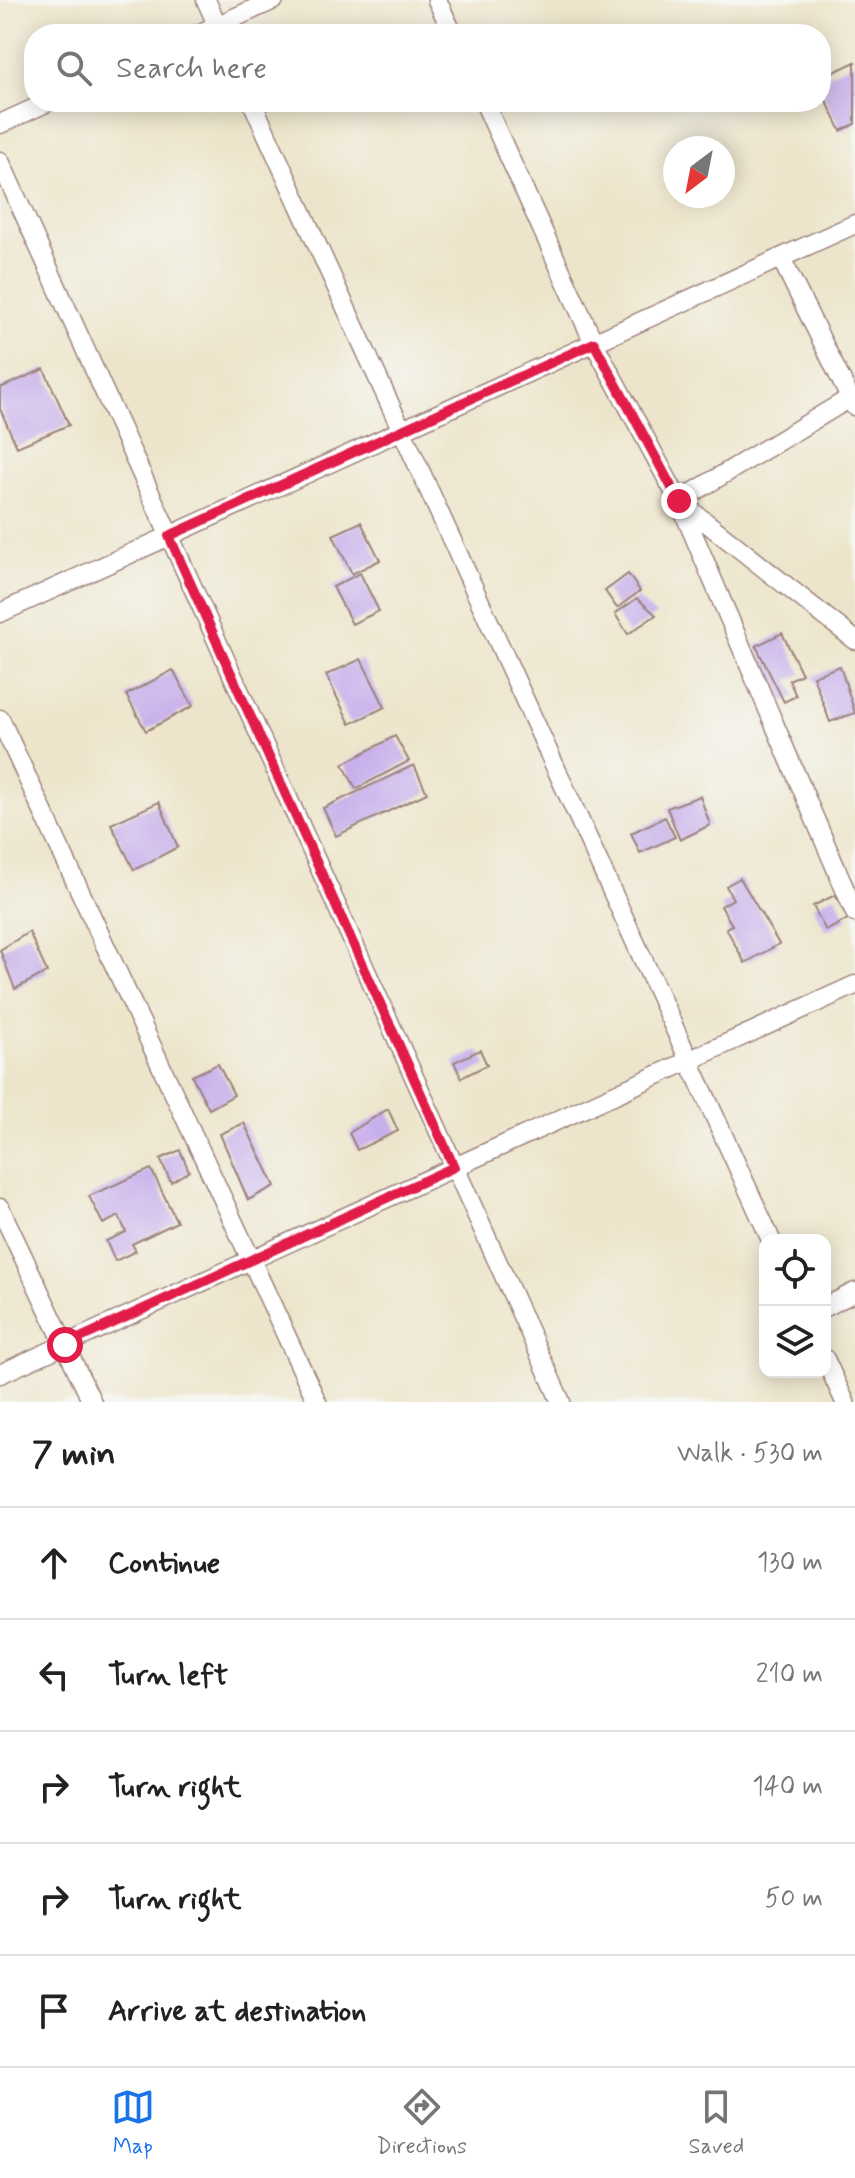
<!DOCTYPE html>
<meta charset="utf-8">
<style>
body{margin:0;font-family:Mynerve,sans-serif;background:#f2f2f2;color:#222}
.controls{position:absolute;right:24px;bottom:24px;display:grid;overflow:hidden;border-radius:16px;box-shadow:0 4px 20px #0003}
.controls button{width:72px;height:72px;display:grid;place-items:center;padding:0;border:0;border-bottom:2px solid #e0e0e0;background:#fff;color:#222;font:40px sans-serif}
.compass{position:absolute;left:663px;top:136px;width:72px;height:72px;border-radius:50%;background:#fff;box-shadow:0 4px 20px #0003;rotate:212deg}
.stop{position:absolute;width:24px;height:24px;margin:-18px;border:6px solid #e11d48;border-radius:50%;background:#fff}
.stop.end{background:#e11d48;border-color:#fff;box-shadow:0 2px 8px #0008}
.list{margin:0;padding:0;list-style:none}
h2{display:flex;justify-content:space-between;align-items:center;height:104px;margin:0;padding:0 32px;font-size:34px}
h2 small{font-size:26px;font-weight:400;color:#767676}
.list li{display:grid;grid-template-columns:52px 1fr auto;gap:24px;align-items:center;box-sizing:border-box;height:112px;padding:0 32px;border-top:2px solid #e0e0e0}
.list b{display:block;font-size:30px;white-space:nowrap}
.list em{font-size:26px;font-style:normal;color:#767676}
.icon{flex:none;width:44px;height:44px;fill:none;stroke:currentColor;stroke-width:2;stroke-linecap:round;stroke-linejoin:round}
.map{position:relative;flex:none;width:855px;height:1402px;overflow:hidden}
.search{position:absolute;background:#fff;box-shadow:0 4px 20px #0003;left:24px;right:24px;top:24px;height:88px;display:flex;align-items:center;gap:20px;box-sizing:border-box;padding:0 28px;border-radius:32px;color:#767676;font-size:30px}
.sheet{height:664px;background:#fff}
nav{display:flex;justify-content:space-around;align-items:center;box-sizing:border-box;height:112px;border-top:2px solid #e0e0e0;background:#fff;font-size:22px;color:#767676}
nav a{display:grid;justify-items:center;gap:4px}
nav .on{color:#1a73e8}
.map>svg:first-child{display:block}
.building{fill:#c7afeb}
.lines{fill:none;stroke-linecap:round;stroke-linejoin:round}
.minor-casing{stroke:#9c827b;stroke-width:21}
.minor{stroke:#fff;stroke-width:18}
.route{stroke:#e11d48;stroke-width:10}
</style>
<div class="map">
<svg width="855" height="1402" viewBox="0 0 855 1402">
<rect width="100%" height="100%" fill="#f6f6f2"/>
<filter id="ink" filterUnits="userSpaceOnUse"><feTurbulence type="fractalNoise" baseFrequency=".0125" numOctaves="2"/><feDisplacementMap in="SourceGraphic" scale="16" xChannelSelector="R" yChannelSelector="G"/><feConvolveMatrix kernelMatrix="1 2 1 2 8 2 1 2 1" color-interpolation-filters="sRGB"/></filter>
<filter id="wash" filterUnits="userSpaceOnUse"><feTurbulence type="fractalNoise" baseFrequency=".006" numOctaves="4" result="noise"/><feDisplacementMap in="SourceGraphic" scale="32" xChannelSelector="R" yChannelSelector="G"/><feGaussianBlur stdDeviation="1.8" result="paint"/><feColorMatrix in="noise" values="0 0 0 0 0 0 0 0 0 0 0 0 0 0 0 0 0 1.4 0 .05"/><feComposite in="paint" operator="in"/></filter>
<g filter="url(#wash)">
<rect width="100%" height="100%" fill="#ede5cb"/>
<g id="blocks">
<!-- building -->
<path class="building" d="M855,62V124L841,131L821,90V78Z
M44,369L69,425L17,447L0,409V388Z
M361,522L380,560L352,574L333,535Z
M360,573L379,611L352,624L333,587Z
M628,574L640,591L617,608L605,591Z
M637,598L656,615L628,634L615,614Z
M782,633L802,674L789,680L796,696L784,702L756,646Z
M361,659L385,707L350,724L326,675Z
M840,666L855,713L830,722L813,676Z
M173,670L193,706L146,731L126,695Z
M395,736L409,761L356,789L343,764Z
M414,765L427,793L336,836L323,808Z
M700,796L710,825L680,840L667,808Z
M159,802L178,847L134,870L111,824Z
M665,817L675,837L640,853L631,833Z
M740,878L779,944L745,963L726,928L732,925L721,906L733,899L726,886Z
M835,895L848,919L826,931L813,906Z
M29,932L47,972L15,989L0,950Z
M480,1050L487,1065L461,1078L454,1062Z
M218,1064L234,1095L209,1109L192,1076Z
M388,1109L398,1131L357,1150L349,1133Z
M244,1123L275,1186L248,1200L220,1134Z
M180,1150L189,1171L171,1182L160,1159Z
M151,1169L177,1222L132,1244L136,1251L115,1261L106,1241L126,1232L119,1216L103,1224L89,1196Z"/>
</g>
</g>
<g filter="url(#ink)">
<use href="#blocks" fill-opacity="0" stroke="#9c827b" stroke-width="2"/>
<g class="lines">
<defs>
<path id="minor" d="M206,0L221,34
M437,0L453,34
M198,34L274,0
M252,102L771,1240
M484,102L594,343L679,501L855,913
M0,124L48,102
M0,161L561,1402
M781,258L854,406
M850,398L679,501L855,640
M0,613L855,224
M0,719L317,1402
M0,1208L92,1402
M825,1307L855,1292
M825,1359L845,1402
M0,1374L855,985"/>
</defs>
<!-- minor casing -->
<use href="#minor" class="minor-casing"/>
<!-- minor -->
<use href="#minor" class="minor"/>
</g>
</g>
<g class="lines" filter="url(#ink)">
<!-- route -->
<path class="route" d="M65,1345L454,1167L169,536L594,343L679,501"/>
</g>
</svg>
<div class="controls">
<button><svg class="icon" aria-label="locate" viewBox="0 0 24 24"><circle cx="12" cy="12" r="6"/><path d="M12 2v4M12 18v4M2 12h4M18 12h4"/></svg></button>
<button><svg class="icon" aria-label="layers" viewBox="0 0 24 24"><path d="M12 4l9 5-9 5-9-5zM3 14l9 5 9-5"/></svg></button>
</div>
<svg class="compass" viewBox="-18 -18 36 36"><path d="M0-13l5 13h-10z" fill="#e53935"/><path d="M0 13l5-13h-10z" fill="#767676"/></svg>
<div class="stop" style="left:65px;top:1345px"></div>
<div class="stop end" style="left:679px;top:501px"></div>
<div class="search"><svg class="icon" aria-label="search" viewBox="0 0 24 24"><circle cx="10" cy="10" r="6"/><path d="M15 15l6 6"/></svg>Search here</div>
</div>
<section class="sheet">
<h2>7 min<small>Walk · 530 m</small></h2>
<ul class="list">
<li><svg class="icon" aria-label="ahead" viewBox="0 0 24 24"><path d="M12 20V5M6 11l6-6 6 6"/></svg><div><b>Continue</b></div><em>130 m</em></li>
<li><svg class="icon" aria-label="left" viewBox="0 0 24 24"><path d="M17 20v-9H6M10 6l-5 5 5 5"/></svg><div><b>Turn left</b></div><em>210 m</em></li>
<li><svg class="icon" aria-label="right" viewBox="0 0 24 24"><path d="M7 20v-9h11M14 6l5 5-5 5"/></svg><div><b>Turn right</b></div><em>140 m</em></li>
<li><svg class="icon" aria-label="right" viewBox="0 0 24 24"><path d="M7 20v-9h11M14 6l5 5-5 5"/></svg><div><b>Turn right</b></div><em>50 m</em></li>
<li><svg class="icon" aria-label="arrive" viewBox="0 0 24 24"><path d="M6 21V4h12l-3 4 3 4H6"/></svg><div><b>Arrive at destination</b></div></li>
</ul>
</section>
<nav>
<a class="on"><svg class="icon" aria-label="map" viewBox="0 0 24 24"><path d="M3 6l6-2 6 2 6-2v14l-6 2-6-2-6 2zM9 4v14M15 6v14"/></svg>Map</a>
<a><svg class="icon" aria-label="directions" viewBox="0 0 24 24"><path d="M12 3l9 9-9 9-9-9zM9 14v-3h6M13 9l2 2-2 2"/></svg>Directions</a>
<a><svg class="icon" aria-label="saved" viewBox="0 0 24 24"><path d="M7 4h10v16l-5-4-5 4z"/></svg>Saved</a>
</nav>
